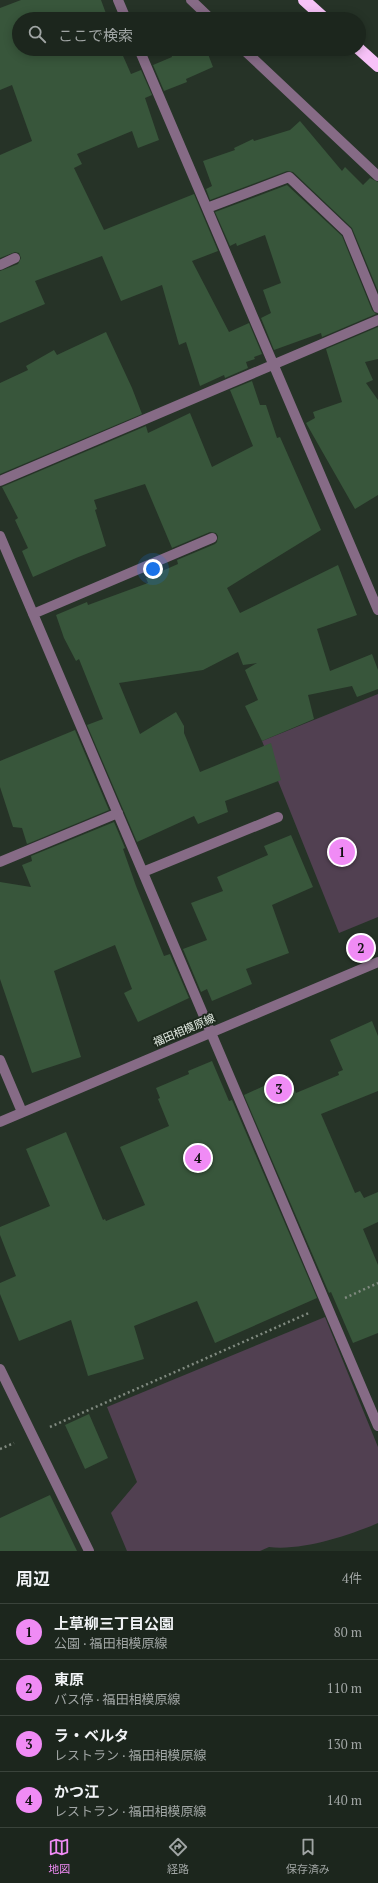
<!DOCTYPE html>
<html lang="ja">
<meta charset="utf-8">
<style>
body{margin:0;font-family:"PT Serif","Noto Sans JP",serif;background:#29322a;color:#f1f3f6}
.you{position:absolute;left:153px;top:569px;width:14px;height:14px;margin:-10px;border:3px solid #fff;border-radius:50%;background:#1a73e8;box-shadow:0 0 0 6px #1a73e833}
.badge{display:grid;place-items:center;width:26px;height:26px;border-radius:50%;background:#f08bf5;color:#111;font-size:13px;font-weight:700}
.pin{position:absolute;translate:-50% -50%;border:2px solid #fff;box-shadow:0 1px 4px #0006}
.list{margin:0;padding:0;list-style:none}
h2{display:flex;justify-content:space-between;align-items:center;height:52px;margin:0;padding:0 16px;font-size:17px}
h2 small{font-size:13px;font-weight:400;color:#a0a5a4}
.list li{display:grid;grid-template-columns:26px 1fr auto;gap:12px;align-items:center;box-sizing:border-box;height:56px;padding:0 16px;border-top:1px solid #3a433b}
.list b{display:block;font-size:15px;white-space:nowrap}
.list p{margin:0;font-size:13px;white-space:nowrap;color:#a0a5a4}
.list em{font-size:13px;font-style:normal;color:#a0a5a4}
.icon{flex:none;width:22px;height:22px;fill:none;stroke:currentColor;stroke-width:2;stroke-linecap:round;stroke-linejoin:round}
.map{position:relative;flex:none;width:378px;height:1551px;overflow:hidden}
.search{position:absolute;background:#1c261d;box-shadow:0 2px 10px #0003;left:12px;right:12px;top:12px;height:44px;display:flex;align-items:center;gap:10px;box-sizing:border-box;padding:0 14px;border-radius:22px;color:#a0a5a4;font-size:15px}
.sheet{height:276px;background:#1c261d}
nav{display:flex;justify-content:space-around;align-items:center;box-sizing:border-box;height:56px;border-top:1px solid #3a433b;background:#1c261d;font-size:11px;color:#a0a5a4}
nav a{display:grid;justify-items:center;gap:2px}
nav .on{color:#f08bf5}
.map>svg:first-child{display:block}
.green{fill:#514051}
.building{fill:#38563b}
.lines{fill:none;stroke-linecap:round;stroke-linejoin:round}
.path{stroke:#808a80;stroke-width:2.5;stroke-dasharray:2 3;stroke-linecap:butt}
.minor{stroke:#866b86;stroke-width:10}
.highway{stroke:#f7c2f8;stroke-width:12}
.labels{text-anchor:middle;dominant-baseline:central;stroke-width:4;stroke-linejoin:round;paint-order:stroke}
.street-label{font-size:11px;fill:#e2eae2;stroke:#1d291d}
</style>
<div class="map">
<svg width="378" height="1551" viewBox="0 0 378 1551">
<rect width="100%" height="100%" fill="#263327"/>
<!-- green -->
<path class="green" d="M378,694V917L339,933L262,741Z
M325,1317L378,1447V1523C348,1536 301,1551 269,1547L260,1551H127L111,1513L137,1482L107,1407Z"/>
<!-- building -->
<path class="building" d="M21,0H101L108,19H19V49H120L131,74L141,70L152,95L145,98L159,140L138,148L132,131L77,154L82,164L74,168L104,230L194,194L218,251L192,261L229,332L249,323L262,354L254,357L255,359L246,362L248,368L225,378L224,375L200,386L186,342L179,345L162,285L121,301L102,256L35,281L45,304L0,323V271L18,264L21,258L19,253L15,252L0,258V155L32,141L12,85L0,90V8Z
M170,49H206L213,67L186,79L187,82L164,91L153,65L172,57Z
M300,121L342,171L345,167L363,185L370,178L378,182V291L352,228L293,172L287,171L210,200L206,189L212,186L203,161L235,150L234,148L253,139L254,141L290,130Z
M287,185L342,236L372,310L376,314L322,337L321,333L274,350L261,318L271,313L263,290L281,283L265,235L237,246L236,243L230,246L215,212Z
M378,327V359L365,362L373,380L366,383L378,400V495L355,509L306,423L315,418L313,412L342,402L326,349Z
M106,332L132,388L142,414L0,474V383L28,370L26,366L54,350L57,355Z
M252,381L260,405H266L277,438L280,437L321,530L227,588L240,613L338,565L357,615L317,629L330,671L372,654L378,670V689L357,697L352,686L308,695L314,719L262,741L245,706L258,700L245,670L257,663L243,665L238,652L203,670L119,683L140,734L176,712L184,726V733L200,772L271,743L281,780L225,801L228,812L198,824L194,816L137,842L87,725L103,719L79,659L76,661L64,638L56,615L87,602L88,605L148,583L146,578L178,564L177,560L215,544L217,542L218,536L216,533L210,532L172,548L145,484L94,500L97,509L95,510L106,546L76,558L33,577L22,551L28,548L15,520L18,518L2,487L146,426L148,433L190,413L212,467L253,446L230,390Z
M75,730L109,810L27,844L22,828L13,827L0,787V761Z
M114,822L125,848L123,849L136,886L164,956L170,954L189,998L138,1022L124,993L132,989L115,945L54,971L81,1057L32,1073L0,979V882L31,887L22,865L32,861L31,856Z
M291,835L313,887L272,905L289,953L246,969L252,984L212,1001L207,989L201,992L183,949L207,940L191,903L223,891L217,877L268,855L264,846Z
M372,1021L378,1036V1091L321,1114L355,1193L360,1191L364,1198L378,1192V1222L363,1229L378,1265V1333L353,1343L331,1292L329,1293L244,1095L288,1075L296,1093L339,1075L338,1072L343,1070L330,1040Z
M212,1061L229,1101L232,1100L317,1298L215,1343L197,1301L134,1326L144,1359L88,1376L71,1320L19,1341L0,1294V1283L16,1276L0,1235V1227L50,1206L26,1149L66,1132L103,1220L105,1219L106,1221L145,1205L120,1147L169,1126L158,1099L160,1098L156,1088L189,1074L188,1071Z
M89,1414L108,1458L85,1469L65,1425Z
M50,1495L77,1551H0V1518Z"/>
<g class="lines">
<!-- path -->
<path class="path" d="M345,1298L378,1283
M50,1427L309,1313
M0,1449L14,1443"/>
<!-- minor -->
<path class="minor" d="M118,0L126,19
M191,0L211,19
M139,49L378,610
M243,49L378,176
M207,208L289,177L347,232L378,308
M0,265L15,258
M0,481L378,320
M0,536L378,1426
M33,614L212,538
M0,862L118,813
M143,872L278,817
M0,1060L22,1112
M0,1122L378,962
M0,1369L89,1551"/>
<!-- highway -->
<path class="highway" d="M304,0L325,19
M359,49L378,66"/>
</g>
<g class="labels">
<!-- street labels -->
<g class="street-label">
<text transform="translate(184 1030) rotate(-23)">福田相模原線</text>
</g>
</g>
</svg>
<div class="you"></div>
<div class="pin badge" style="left:342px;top:852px">1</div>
<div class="pin badge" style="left:361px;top:948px">2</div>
<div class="pin badge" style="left:279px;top:1089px">3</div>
<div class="pin badge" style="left:198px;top:1158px">4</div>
<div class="search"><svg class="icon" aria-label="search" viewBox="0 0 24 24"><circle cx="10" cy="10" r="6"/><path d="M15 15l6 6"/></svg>ここで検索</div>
</div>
<section class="sheet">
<h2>周辺<small>4件</small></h2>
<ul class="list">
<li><span class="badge">1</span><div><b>上草柳三丁目公園</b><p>公園 · 福田相模原線</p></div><em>80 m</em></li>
<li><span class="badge">2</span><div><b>東原</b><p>バス停 · 福田相模原線</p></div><em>110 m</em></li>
<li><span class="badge">3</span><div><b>ラ・ベルタ</b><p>レストラン · 福田相模原線</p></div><em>130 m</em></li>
<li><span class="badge">4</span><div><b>かつ江</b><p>レストラン · 福田相模原線</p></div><em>140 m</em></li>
</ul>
</section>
<nav>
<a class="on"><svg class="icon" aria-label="map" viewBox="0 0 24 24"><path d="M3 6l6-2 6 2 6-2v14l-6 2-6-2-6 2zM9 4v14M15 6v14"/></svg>地図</a>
<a><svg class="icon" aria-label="directions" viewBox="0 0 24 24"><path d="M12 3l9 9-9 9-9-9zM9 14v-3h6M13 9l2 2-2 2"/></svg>経路</a>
<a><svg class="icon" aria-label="saved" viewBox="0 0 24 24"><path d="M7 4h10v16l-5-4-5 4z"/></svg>保存済み</a>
</nav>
